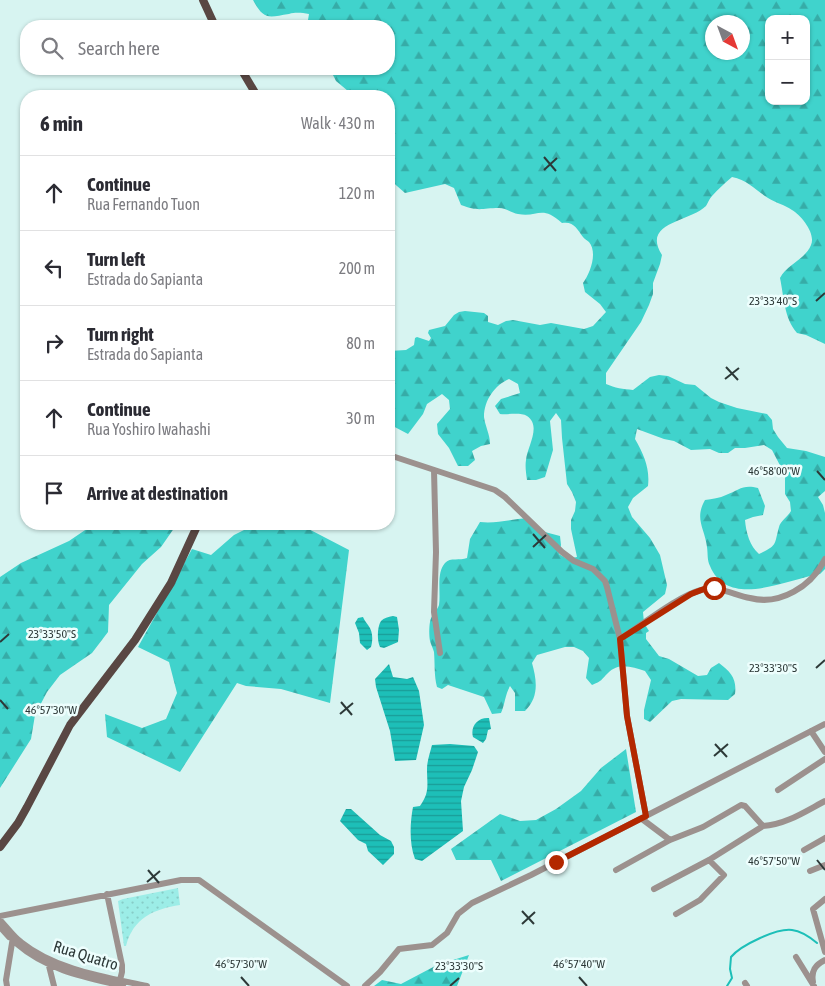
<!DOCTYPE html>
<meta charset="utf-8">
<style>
body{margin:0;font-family:"Asap Condensed",sans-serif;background:#f7f7f7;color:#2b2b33}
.controls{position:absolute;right:15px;top:15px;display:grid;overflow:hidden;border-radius:10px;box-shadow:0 1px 4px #0004}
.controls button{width:45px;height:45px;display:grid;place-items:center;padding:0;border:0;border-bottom:1px solid #e1e1e2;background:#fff;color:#2b2b33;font:25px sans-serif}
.compass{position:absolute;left:705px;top:15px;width:45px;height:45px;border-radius:50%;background:#fff;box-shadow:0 1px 4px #0004;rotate:139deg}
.stop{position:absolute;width:15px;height:15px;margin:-11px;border:4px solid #b32800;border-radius:50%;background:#fff}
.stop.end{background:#b32800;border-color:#fff;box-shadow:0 1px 5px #0008}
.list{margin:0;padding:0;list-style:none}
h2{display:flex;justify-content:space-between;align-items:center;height:65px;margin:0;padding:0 20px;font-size:21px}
h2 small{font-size:16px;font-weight:400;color:#7c7c81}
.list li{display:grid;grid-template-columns:32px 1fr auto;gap:15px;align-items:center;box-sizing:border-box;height:75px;padding:0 20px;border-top:1px solid #e1e1e2}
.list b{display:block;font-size:19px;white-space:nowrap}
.list p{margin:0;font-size:16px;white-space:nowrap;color:#7c7c81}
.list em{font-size:16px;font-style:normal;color:#7c7c81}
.icon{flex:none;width:28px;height:28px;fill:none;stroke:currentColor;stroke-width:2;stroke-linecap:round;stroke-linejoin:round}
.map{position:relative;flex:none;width:825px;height:986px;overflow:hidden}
.search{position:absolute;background:#fff;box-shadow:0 1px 4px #0004;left:20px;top:20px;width:375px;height:55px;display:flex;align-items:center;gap:12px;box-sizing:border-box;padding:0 18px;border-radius:20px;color:#7c7c81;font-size:19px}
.panel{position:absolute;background:#fff;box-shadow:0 1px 4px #0004;left:20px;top:90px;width:375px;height:440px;border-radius:20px}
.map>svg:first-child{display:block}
.forest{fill:url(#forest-firs);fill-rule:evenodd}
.park{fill:url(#park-dots)}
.water{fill:url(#water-rules)}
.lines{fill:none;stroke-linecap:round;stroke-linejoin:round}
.stream{stroke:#1dbfb8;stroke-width:2}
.minor{stroke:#9c918e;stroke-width:6}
.major{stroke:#594743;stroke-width:8}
.route{stroke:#b32800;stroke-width:6}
.ticks{fill:none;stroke:#2d3938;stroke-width:2}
.labels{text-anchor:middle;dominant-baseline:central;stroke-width:5;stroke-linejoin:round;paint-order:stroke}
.street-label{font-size:16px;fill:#2d3938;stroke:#edfefd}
.ticks-label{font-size:12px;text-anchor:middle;fill:#2d3938;stroke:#edfefd;stroke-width:5;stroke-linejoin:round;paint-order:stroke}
</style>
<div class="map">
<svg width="825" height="986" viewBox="0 0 825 986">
<defs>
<pattern id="forest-firs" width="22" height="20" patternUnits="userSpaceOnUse" patternTransform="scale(1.25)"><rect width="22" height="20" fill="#40d3cc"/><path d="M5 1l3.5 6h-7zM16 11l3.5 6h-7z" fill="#36aca7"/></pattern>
<pattern id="park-dots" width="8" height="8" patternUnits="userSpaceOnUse" patternTransform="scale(1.25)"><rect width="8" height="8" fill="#9cede7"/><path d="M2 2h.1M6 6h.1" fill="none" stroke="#87ccc7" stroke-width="1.8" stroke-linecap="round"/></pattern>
<pattern id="water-rules" width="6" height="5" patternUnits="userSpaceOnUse" patternTransform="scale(1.25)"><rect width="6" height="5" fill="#1dbfb8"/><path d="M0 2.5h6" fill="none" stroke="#1a9c97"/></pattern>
</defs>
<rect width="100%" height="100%" fill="#d7f4f1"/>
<!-- forest -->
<path class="forest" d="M253,0H825V344L806,335L797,333C784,318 784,297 780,278C787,264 805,260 811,245C816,234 802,216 792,210C785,205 776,203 768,198C755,190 748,180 732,177C725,183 718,189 712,196C709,199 708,203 706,206C690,222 641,222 662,255L660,264L653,283V294L649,305L641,322L606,373V384C615,388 623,389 633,390L650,377L659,375L668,376L685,384L695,385L711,398L719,402L737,408L767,414L772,420L773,429L778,437L787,448L806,451L825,457V491L818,497L823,505L825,513V569L820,574C787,579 728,610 710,566C707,560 708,554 707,547C705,529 694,519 705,500C712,499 720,498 726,495C739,490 743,484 758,488L765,506L763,515L753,517L745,520C746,533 750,546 759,554C778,545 774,545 779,527C780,522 788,516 791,511L790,502L785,494V475L772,450L764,445L745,448H735L728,453H719L710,449L691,450L674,441L664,439L637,429L635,439C644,455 650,468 648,486L633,498L628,507L632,517L650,538L660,555L667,585L665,594L643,612L644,623L649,631L646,633V639L659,656L669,659L698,676L707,675L711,668L719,663C731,672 737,679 735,694L728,700L681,699L672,701L650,722L644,719V710L651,680L645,671C632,667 619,662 608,673C601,680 602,681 592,685L586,678L589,658L583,651L574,647H565L537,655L532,663C537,681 539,697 525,711H515V693L510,686C505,695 505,704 501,713L492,714L484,697L448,685L442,689L437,687C434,676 435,664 434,652C433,648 431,645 430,641C429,636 429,627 430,622C431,615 437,611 439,605C441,592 436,573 445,563C450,557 460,561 467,558L470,539L480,522C496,524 512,519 528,518L541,531L560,536L561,545L559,554L567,559L577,557L571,529V520L575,511L576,502L572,492L567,484L562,438L561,420L556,413L550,421L553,450L545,477L536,480H527C526,473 525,466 526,460C527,447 542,426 527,416C520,412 508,415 500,414L495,406L501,399L520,393L518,384L509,379C495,385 484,400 484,417C485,426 490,434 490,444L481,446L472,451L475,460L468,466H458L449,448L438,434L437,424L450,409L449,400L442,394L427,404L423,414L408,434L389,424V351L406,350L414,345L415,338L417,337L429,341L431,338L428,333L429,330L445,326L454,315L459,312L465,311L484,313L488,316V322L498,325L506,321L513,320L540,325L551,323L584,329L593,326L606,312L600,304L585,292L583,283C590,273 598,253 589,242C587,240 584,239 583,237C577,229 574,221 562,223C541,204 538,218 518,214C512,213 506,208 499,208C482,208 479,212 461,205L454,188L445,184L405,193L389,179V96H354L336,81L330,69H389V26H315L308,20L309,14C302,13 296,12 289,14C269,17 264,21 253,0ZM769,19H806V101H769ZM712,22H742V52H712Z
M94,524H177L161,547L142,564L109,605L108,632L92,653L60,675L47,692L35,715L31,739L0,788V577L21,563L69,541Z
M256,524H299L349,550L330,703L281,689L246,686L237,683L180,772L107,737L105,714L142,728L166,719L177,693L169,662L138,647L192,549L211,555L234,535Z
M626,749L636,812L501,881L491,860H456L451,849L500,814L520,821L536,820L556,809L581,791L601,768Z
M469,955L457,986H374L382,980L401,984L437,965Z"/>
<!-- park -->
<path class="park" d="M178,888L180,905C154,909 133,918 126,946H124L118,901L123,899Z"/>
<!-- water -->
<path class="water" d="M393,616L397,617L399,630L398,642L384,648L380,647C377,641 377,627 381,621C384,618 388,617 393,616Z
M363,617C364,620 366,622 368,625C373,631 373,640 371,647L367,650L360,643L359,633L355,623L358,618Z
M389,664L393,677L407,679L413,677L419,691L424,725L416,760L395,761L390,731L376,687L375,679Z
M489,718L491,729L488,730L486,739L483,743L473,737C470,726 478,717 489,718Z
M450,744L474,746L478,752L472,770L464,787L461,801L463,831L422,861L415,859C409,843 410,823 413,807L420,806C430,792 427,785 427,769C427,761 430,753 432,745Z
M346,809H351L380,835L391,841L394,847V854L383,865L368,851L366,844L358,840L340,821Z"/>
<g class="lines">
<!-- stream -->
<path class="stream" d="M727,986L732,978L730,969L731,957C741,945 777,928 792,930C801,931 811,938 817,943"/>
<!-- minor -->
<path class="minor" d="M389,455L495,490L505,497L562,552L574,561L593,569L605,581L607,587L620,639L627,716L646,816
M434,470L436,552L434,612L440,653
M620,639C642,625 678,596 701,590C717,585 734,595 750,598C780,606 812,586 825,559
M811,731L825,752
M778,790L825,759
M642,819L670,840
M804,850L825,838
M616,870L670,840L703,827L741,805L745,806L763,826C785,825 806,811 825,801
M810,871L825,865
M654,889L709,860L763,826
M107,894L122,965V972L120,980
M825,899L813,909L825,952
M676,914L700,900L724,875L709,860
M0,916L181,880H199L347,986
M0,920C7,927 13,936 21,942C56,970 105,977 147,986
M0,927L9,937
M17,944C47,970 84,977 123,986
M796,957L814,986
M48,962L54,986
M813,982C811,971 815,965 825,960
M745,983L747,986
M7,986L6,980L13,937
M365,986L380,972L399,949L432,945L447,933L458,914L472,903L531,875L825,724"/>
<!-- major -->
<path class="major" d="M203,0L215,26
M241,69L257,96
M0,847L18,823L27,807L70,725L135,640L171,583L198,524"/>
</g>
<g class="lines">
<!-- route -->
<path class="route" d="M556,862L646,816L627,716L620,639L691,594L704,589L714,588"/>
</g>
<!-- ticks -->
<path class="ticks" d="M544,157L556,171M544,170L557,158M816,301L825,293M726,367L738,380M725,379L739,368M817,471L825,480M533,534L545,548M533,547L546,535M0,642L9,634M816,668L825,660M0,700L8,709M341,702L352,715M340,714L353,703M715,744L727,757M714,756L728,744M817,860L825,870M148,870L159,883M147,882L160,871M522,911L534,924M522,924L535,912M241,977L249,986M579,977L587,986M450,986L459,978"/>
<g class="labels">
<!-- street labels -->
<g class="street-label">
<text transform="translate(86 955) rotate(17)">Rua Quatro</text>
</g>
</g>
<g class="ticks-label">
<text x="773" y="305">23°33'40"S</text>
<text x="774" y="475">46°58'00"W</text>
<text x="52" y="638">23°33'50"S</text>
<text x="773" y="672">23°33'30"S</text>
<text x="51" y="714">46°57'30"W</text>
<text x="774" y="865">46°57'50"W</text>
<text x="241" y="968">46°57'30"W</text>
<text x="579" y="968">46°57'40"W</text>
<text x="459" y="970">23°33'30"S</text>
</g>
</svg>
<div class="controls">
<button>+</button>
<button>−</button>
</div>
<svg class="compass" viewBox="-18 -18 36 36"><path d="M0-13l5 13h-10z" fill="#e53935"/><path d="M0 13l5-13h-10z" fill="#7c7c81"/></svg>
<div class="stop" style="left:714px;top:588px"></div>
<div class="stop end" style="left:556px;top:862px"></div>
<div class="search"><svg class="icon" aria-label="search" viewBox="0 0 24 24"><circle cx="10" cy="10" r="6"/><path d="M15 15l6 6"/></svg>Search here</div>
<section class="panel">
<h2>6 min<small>Walk · 430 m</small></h2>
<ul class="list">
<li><svg class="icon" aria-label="ahead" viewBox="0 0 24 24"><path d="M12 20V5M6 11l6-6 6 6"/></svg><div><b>Continue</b><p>Rua Fernando Tuon</p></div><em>120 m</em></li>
<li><svg class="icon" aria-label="left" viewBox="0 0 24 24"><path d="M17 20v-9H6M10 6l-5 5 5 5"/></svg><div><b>Turn left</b><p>Estrada do Sapianta</p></div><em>200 m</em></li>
<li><svg class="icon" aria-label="right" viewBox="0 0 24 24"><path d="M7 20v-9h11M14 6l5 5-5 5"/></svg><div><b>Turn right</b><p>Estrada do Sapianta</p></div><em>80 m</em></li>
<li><svg class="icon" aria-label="ahead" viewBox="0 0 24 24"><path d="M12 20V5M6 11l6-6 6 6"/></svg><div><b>Continue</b><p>Rua Yoshiro Iwahashi</p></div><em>30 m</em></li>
<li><svg class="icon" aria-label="arrive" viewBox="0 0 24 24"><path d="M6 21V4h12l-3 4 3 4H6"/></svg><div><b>Arrive at destination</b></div></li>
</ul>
</section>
</div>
